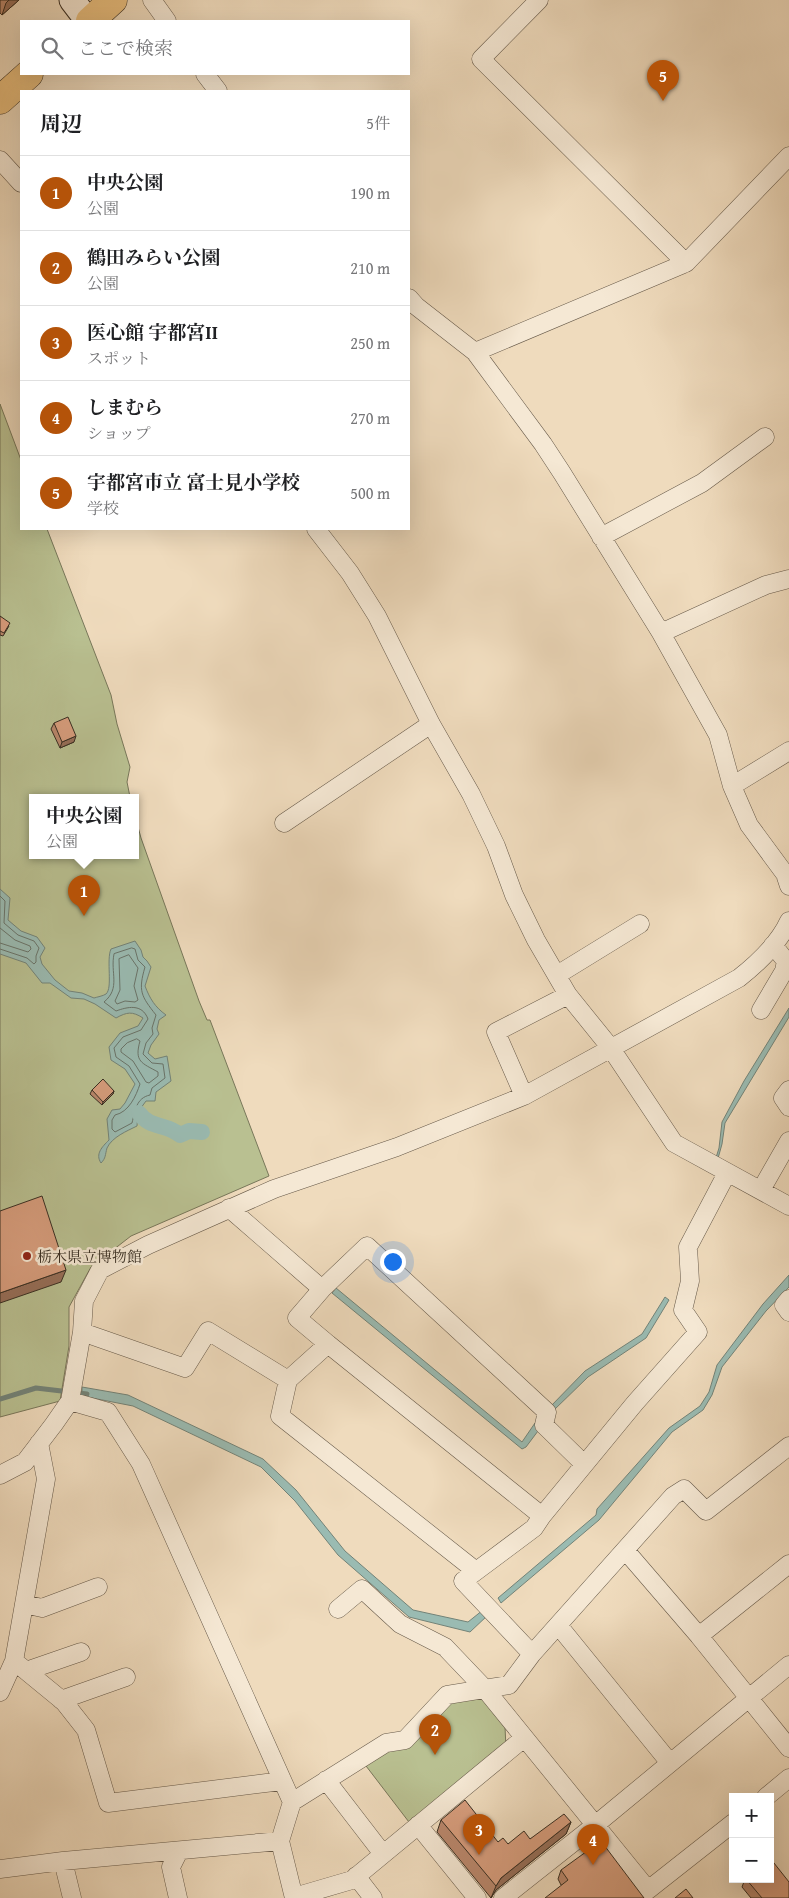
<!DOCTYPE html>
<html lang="ja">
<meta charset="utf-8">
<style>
body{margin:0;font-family:"Gentium Book Plus","Noto Serif JP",serif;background:#f6f6f6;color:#202124}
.controls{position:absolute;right:15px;bottom:15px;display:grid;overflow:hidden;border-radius:0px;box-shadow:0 5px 20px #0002}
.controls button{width:45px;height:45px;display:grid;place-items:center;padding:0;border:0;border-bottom:1px solid #e0e0e0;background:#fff;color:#202124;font:25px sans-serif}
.you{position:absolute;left:392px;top:1261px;width:18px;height:18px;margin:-12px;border:4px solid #fff;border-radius:50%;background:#1a73e8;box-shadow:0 0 0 8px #1a73e833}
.badge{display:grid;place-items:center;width:32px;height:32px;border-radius:50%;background:#b45309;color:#fff;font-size:16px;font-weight:700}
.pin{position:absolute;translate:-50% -41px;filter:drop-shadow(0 1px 2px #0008)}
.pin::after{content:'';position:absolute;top:26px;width:18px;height:15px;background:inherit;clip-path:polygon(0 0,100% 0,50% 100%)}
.popup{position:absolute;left:29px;top:794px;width:110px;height:65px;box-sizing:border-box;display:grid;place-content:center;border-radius:0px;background:#fff;filter:drop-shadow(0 1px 4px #0005);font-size:16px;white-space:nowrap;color:#757577}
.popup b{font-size:19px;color:#202124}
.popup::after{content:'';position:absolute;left:50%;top:100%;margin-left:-10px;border:10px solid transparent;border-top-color:#fff}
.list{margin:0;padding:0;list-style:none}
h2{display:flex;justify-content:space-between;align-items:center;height:65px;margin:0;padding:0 20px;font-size:21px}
h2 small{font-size:16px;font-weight:400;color:#757577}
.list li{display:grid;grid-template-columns:32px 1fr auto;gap:15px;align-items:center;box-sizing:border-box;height:75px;padding:0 20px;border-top:1px solid #e0e0e0}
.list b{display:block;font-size:19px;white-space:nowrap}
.list p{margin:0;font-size:16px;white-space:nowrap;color:#757577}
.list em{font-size:16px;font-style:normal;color:#757577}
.icon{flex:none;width:28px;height:28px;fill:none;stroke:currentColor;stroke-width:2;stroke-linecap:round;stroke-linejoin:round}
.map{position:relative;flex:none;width:789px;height:1898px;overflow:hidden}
.search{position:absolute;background:#fff;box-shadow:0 5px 20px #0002;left:20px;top:20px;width:390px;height:55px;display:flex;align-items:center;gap:12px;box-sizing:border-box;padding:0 18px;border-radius:0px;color:#757577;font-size:19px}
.panel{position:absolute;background:#fff;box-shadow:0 5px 20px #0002;left:20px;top:90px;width:390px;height:440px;border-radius:0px}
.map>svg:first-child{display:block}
.green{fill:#b9c091;stroke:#78775a}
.water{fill:#9abbb2;stroke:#738378}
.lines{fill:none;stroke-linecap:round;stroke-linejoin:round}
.shore{stroke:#69746a;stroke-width:1}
.stream{stroke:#738378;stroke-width:5}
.canal{stroke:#9abbb2;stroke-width:16}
.street-casing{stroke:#665949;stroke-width:19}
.secondary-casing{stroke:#382e22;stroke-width:27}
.primary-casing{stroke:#382e22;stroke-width:29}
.street{stroke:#f5e8d4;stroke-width:18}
.secondary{stroke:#f5e8d4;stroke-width:25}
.primary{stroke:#e8be7e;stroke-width:28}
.wall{fill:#b9876c;stroke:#382e22}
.shaded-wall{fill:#966e58;stroke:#382e22}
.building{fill:#d79d7d;stroke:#382e22}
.poi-dot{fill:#8f2418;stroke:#f5e8d4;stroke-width:2}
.labels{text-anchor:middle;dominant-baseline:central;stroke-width:5;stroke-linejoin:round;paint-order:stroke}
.poi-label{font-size:15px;fill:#382e22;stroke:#f5e8d4;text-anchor:start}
</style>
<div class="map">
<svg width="789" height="1898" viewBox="0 0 789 1898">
<rect width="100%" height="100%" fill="#efdbbd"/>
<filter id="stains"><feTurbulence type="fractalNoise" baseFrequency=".004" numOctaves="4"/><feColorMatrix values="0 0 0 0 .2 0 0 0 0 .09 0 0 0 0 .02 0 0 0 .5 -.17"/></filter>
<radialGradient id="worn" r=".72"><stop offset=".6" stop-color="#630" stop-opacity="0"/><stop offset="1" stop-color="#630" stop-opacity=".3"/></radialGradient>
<!-- green -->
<path class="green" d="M0,404L21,460V529H47L111,695L117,724L130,767L127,782L130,797H33V855H135V816L141,838L199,1001L207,1020H210L269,1176L131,1236L91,1267L69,1307V1346L60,1401L0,1417Z
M483,1698L505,1727L506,1748L412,1826L363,1762L449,1700Z"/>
<!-- water -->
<path class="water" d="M0,889L10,898L8,920L21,931L37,937L45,948L40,957L42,964L55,980L69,991L82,993L94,998C97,997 103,996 106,994C113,988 106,960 111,949L135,941L141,950L143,957L147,961L151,967L145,986C150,999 155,1007 166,1015L159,1020L157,1029L159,1034L151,1045L148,1053L155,1059L167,1056L171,1081L156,1092L155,1101H146L138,1112L137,1126C127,1131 112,1137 107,1148C105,1155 106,1158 101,1163C95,1154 102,1147 109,1140L107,1119L112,1110L120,1109L125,1103L135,1084L125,1069L111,1060L109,1047L120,1033L138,1026L143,1018C132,1011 127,1012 116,1018L95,1004L84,999L71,998L50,983H42L26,963L0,954Z
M789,1008V1017L725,1123L722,1144L717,1162L715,1161L719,1148L722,1122L744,1081Z
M789,1275V1287L766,1311L722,1367L712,1395L703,1410L672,1432L599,1520L501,1603L498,1598L596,1515L597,1509L669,1428L700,1406L709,1392L717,1365L763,1304Z
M336,1288L522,1442L535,1423L541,1427L526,1447L522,1449L332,1293Z
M665,1297L669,1300L646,1338L588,1377L554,1410L550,1407L585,1371L642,1334Z
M82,1387L128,1395L263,1459L296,1490L345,1551L413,1610L468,1622L483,1610L488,1615L470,1632L409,1617L338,1555L295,1501L261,1467L133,1406L82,1396Z"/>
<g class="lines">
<!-- shore -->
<path class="shore" d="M0,896L5,901L4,923L18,935L34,941L39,948L36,956V962L34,964L27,958L0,949
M0,928L15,940L30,946L31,949L28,952L0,943
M132,948L135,949L138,960L145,967C138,991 141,996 156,1015L152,1028L153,1034L146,1043L143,1054L152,1063L163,1064L165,1078L152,1088L150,1095C136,1098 135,1111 132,1123L115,1132L112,1129V1120L115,1115C129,1112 136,1096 140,1084L129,1066L116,1057L114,1048L123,1037L141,1030L148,1019C142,1003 127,1007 116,1011L104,1002C121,988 110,973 114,954Z
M129,955L138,968L134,986L138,1000L135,1002L125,1001L117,1004L115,1001L120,990L119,959Z
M137,1039L140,1041C134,1062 142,1063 158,1072V1076L149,1083L146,1082L133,1061L121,1052V1049L127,1043Z"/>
<!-- stream -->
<path class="stream" d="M0,1399L36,1388L87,1394"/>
<!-- canal -->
<path class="canal" d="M139,1113C150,1129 166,1123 180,1135L189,1131L202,1132"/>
<defs>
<path id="street" d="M152,0L167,21
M539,0L481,59L686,263L789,156
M205,74L218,91
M0,160L21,183
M409,298L416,306L475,352L543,444L562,473L661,633L718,735L732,786L749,825L785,874L789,886
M475,352L686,263
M316,529L350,573L377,616L431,724L471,794L496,846L514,895L536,940L568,995L610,1047L674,1143L789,1206
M601,537L702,483L765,437
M661,633L766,585L789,579
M732,786L789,751
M284,823L431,724
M557,975L640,924
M761,1010L784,971L786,961L773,945
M789,1090L783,1098L789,1107
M524,1096L496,1032L568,995
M761,1190L789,1141
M229,1208L322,1289L367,1246L547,1412L544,1425L584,1464
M322,1289L297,1318L328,1344
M789,1299L784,1305L789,1312
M82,1332L185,1368L208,1331L288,1380L328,1344L542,1516
M288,1380L280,1416L476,1571
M70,1401L108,1412L141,1464L292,1802
M0,1475L25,1462L54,1424L70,1401L82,1332L84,1301L100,1270L148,1245L274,1189L397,1147L524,1096L739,978C758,963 779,943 789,921
M625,1550L699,1636
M789,1564L699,1636L789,1748
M24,1604L42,1608L98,1587
M338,1609L362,1589L400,1624L445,1647L485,1689L648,1890L733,1823
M558,1625L670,1763
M532,1654L673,1496L684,1489L706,1511L789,1446
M14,1661L64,1702L86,1730L108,1803L282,1781
M26,1671L81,1652
M0,1692L14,1661L46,1479L39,1443
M61,1700L126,1677
M326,1780L383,1854
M766,1797L789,1778
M418,1825L477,1898
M63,1861L72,1898
M0,1869L63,1861L280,1841
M356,1876L373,1898
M294,1897L352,1880L524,1738
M178,1898L171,1867L179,1851
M294,1898L280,1841L292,1802L386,1743L405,1740L447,1695L509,1685L532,1654L463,1581L534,1528L542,1516L635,1403L698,1332L683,1310L690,1281L688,1247L727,1173
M503,1898L594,1826L789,1665"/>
<path id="secondary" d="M72,0L88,21"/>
<path id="primary" d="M90,21L113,0
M0,100L29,74"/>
</defs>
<!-- street casing -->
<use href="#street" class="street-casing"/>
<!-- secondary casing -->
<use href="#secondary" class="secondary-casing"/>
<!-- primary casing -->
<use href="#primary" class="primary-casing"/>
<!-- street -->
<use href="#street" class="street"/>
<!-- secondary -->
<use href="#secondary" class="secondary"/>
<!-- primary -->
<use href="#primary" class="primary"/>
</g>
<!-- wall -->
<path class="wall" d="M0,0H19L2,15L0,13Z
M0,616L9,626L3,636L0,635Z
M54,723L74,742L60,748L51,729Z
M92,1090L114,1091L113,1094L102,1105L90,1094Z
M441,1820L498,1842L508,1844L530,1839L571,1822L566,1834L496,1890L491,1898L437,1832Z
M561,1870L644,1898L561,1885L558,1879Z
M745,1879H770L789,1898H751L742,1887Z"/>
<!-- shaded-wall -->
<path class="shaded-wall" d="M9,0H19L2,15L6,3Z
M76,736L74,742L60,748L62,742Z
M114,1091L113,1094L102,1105L103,1102Z
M66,1270L61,1282L0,1303V1293Z
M571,1822L566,1834L496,1890L491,1898L496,1886L501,1878Z"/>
<!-- building -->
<path class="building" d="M0,616L10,623L4,633L0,631Z
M68,717L76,736L62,742L54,723Z
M103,1079L114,1091L103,1102L92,1090Z
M42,1196L66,1270L0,1293V1211Z
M465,1800L498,1842L503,1838L508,1844L524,1831L530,1839L564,1814L571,1822L501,1878L496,1886L441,1820Z
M601,1841L644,1898H545L568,1880L561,1870Z
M770,1858L789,1882V1898H762L746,1879H770Z
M686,1889L693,1898H675Z"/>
<!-- markers -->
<circle class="poi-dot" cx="27" cy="1256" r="5"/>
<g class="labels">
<!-- poi labels -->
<g class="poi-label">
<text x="37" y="1256">栃木県立博物館</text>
</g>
</g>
<rect width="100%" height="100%" filter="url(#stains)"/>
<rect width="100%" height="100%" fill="url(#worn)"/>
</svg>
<div class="controls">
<button>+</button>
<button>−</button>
</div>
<div class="you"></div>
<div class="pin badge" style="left:84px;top:916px">1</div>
<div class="popup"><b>中央公園</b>公園</div>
<div class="pin badge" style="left:435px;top:1755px">2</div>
<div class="pin badge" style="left:479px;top:1855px">3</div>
<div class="pin badge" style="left:593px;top:1865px">4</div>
<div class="pin badge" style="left:663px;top:101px">5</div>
<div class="search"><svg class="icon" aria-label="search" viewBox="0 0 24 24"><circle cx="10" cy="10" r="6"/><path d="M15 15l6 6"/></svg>ここで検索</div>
<section class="panel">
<h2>周辺<small>5件</small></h2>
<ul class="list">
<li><span class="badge">1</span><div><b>中央公園</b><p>公園</p></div><em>190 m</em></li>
<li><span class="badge">2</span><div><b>鶴田みらい公園</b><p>公園</p></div><em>210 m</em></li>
<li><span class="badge">3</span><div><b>医心館 宇都宮Ⅱ</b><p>スポット</p></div><em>250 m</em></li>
<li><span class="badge">4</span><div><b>しまむら</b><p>ショップ</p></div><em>270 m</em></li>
<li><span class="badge">5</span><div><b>宇都宮市立 富士見小学校</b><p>学校</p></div><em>500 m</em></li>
</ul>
</section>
</div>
